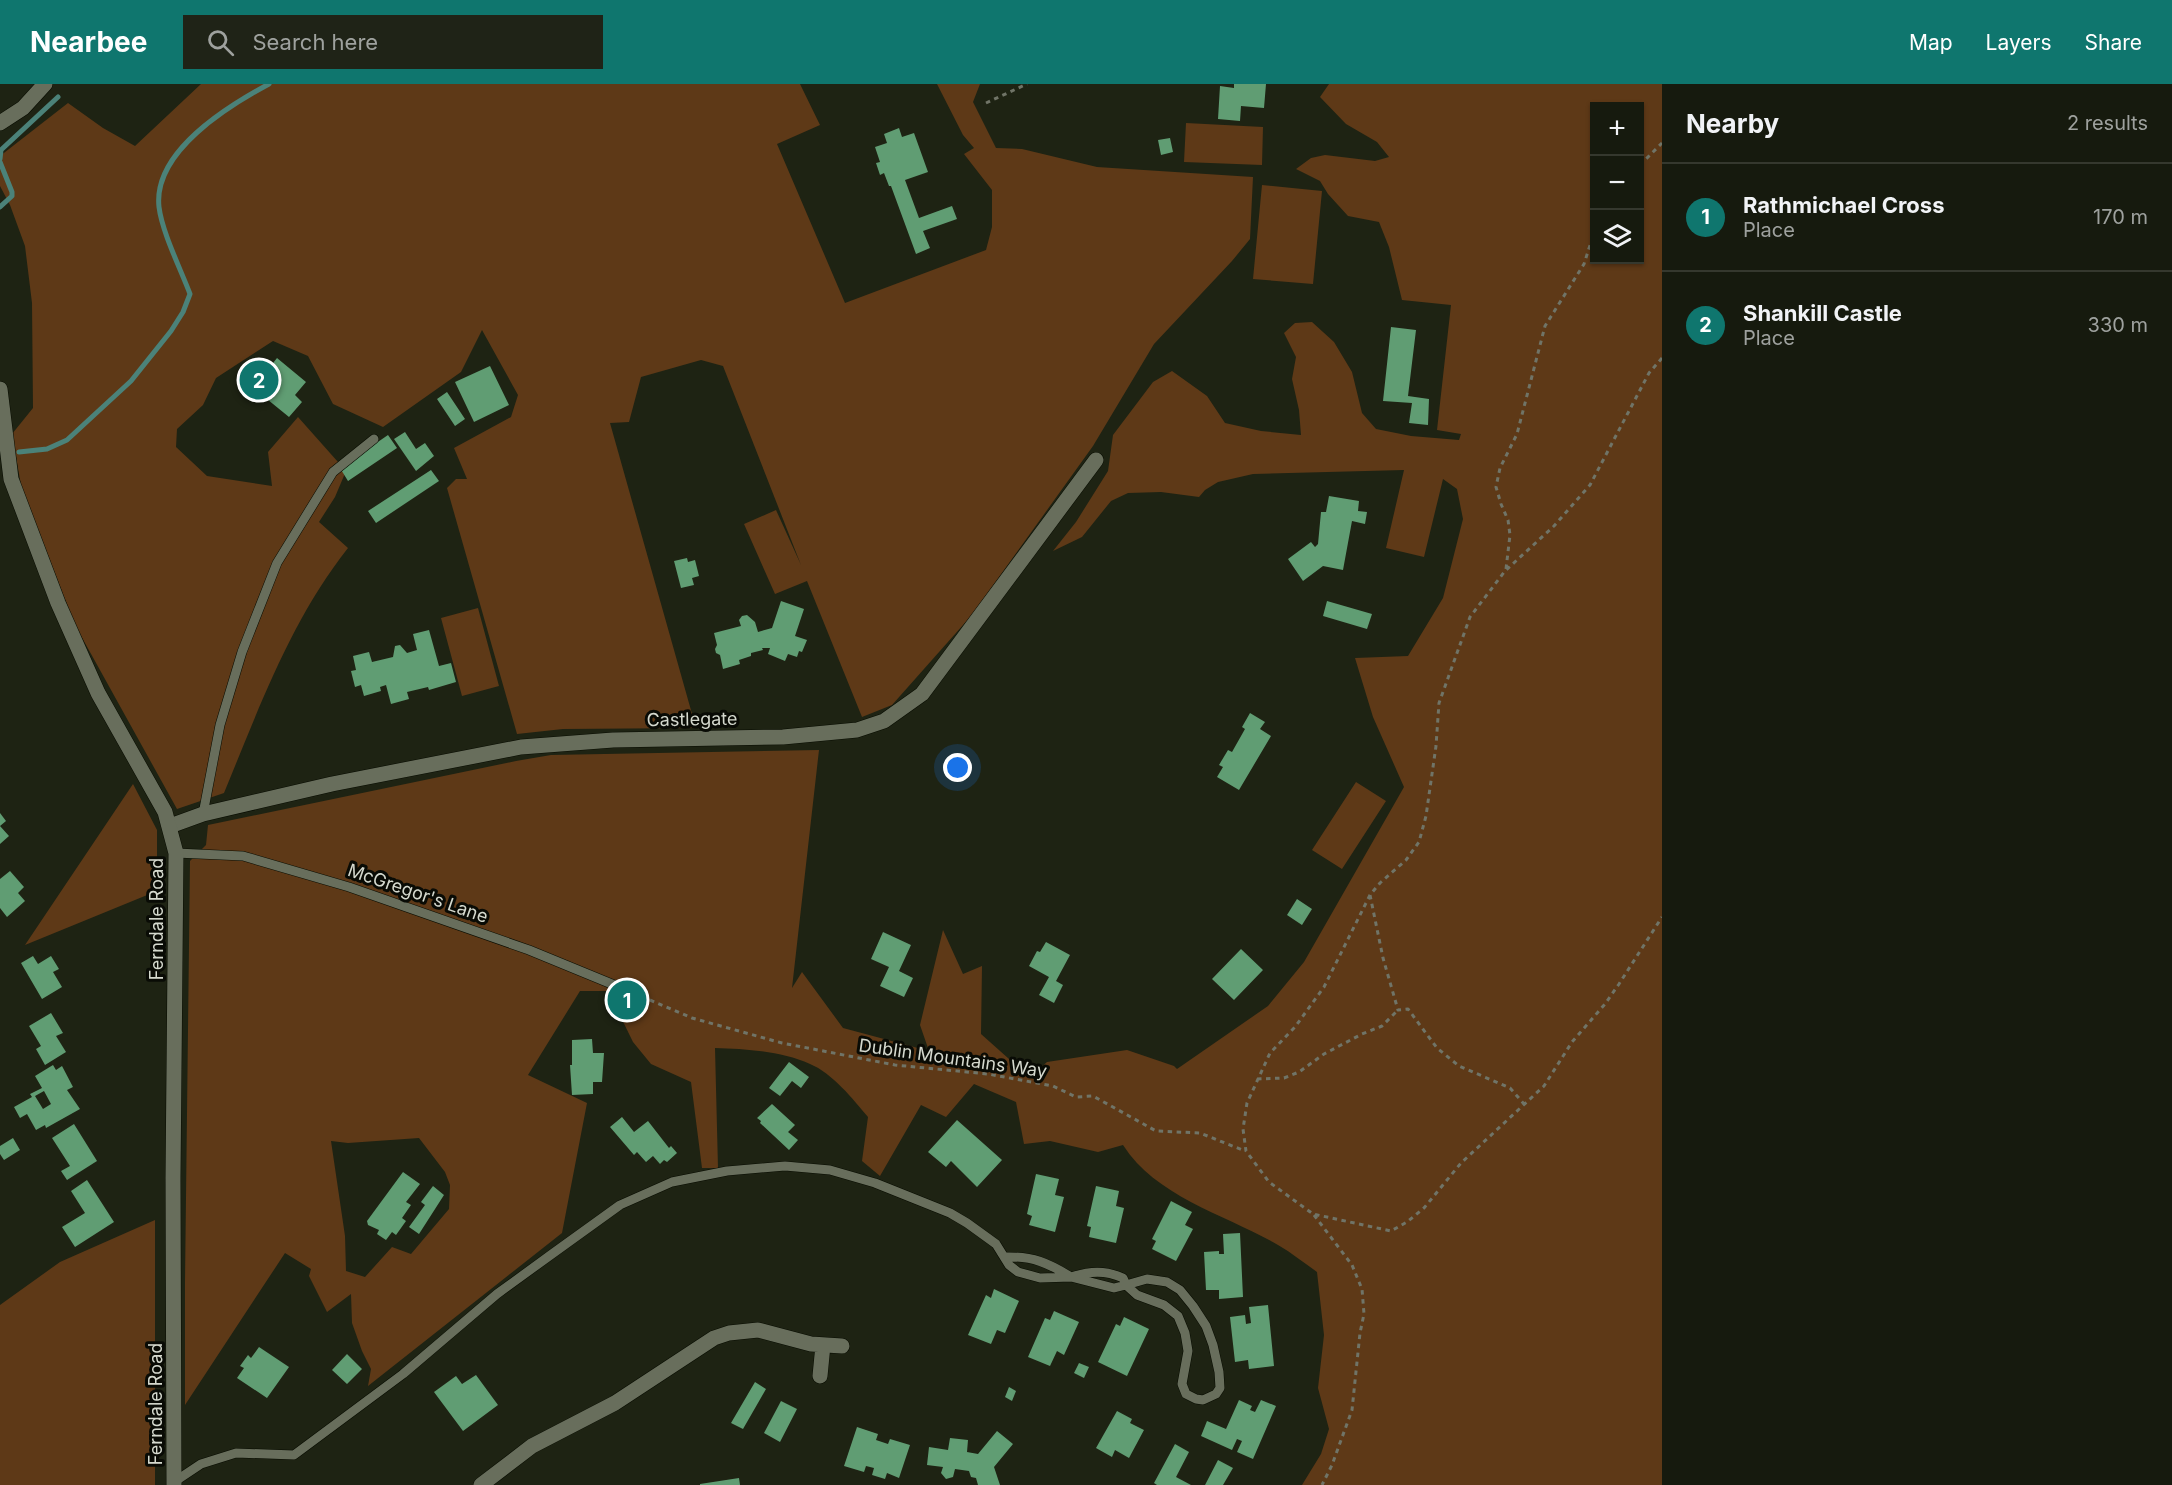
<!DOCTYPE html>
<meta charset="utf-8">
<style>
body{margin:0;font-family:Inter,sans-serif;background:#1f2317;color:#f1f3f6}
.controls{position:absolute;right:18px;top:18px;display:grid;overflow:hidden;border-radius:0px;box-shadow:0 2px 4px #0004}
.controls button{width:54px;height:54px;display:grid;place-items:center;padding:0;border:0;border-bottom:2px solid #35382e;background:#161a0e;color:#f1f3f6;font:30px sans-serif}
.you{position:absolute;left:958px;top:684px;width:21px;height:21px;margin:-15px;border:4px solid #fff;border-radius:50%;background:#1a73e8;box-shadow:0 0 0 9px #1a73e833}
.badge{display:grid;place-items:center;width:39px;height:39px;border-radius:50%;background:#0f766e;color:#fff;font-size:20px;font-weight:700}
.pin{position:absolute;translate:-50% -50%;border:3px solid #fff;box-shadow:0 2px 6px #0006}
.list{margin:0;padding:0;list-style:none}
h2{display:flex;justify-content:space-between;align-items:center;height:78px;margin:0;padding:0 24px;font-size:26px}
h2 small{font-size:20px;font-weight:400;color:#9ea19e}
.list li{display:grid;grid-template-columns:39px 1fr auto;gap:18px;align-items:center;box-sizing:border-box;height:108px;padding:0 24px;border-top:2px solid #35382e}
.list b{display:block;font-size:22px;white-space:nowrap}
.list p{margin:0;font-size:20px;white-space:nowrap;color:#9ea19e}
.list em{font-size:20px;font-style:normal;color:#9ea19e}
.icon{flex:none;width:33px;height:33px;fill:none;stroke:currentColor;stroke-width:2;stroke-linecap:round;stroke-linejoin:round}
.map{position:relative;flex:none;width:1662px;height:1401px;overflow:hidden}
header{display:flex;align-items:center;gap:36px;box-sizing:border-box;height:84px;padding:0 30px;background:#0f766e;color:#fff}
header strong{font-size:28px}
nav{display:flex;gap:33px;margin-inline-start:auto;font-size:21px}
.search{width:420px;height:54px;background:#1f2317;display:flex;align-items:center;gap:15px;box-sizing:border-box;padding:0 21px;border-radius:0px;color:#9ea19e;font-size:22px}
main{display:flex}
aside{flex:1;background:#161a0e}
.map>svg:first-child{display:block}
.green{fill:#5e3917;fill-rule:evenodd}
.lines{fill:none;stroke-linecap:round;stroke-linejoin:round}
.stream{stroke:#4b8279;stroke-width:5}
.building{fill:#609d73;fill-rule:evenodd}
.service-casing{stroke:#080c01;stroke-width:10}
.minor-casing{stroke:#080c01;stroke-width:16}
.tertiary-casing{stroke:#080c01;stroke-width:16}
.path{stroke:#707467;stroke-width:3;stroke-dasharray:4.5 4.5;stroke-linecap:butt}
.service{stroke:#686e5c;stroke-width:9}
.minor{stroke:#686e5c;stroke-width:15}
.tertiary{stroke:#686e5c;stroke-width:15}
.labels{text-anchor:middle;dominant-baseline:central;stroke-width:6;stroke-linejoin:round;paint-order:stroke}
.street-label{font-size:18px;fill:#d5d9ce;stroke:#090b05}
</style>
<header>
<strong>Nearbee</strong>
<div class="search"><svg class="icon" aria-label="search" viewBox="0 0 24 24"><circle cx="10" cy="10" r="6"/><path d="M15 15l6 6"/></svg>Search here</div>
<nav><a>Map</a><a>Layers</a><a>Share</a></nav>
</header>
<main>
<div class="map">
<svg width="1662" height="1401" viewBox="0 0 1662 1401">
<rect width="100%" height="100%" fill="#1e2313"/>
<!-- green -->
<path class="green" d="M201,0H800L820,41L777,60L845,219L986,166L992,143V106L964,70L974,64L963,51L937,0H980L973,18L996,64L1022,65L1097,83L1253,93L1250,155L1232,177L1154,260L1093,362L971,532L892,621L862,633L807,497L775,510L744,440L776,426L801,481L723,282L701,276L641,293L629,338L610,339L696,644L563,645L517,650L447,404L456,395H467L454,364L511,333L518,311L482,246L461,288L383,343L333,320L308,272L273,257L216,294L203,321L177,345L176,363L207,392L272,402L268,368L298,333L346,387L335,413L319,438L348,464C291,536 259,624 224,709L177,725L75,541L21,401L12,350L33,324L32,219L25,162L10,121L0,102V72L68,19L103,44L135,62Z
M1329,0H1662V1401H1302L1321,1370L1329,1345L1318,1304L1324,1251L1317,1188C1304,1179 1292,1169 1278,1161C1227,1131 1157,1114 1123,1061L1098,1068L1050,1057L1024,1060L1016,1018L974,1000L946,1033L921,1021L880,1092L862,1077L868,1033C853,1015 832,989 810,980C781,967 746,965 715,964L718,1084H702L691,998L651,980L633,958L608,907H580L528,991L587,1019L562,1149L368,1302L371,1285L362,1267L352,1239L351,1210L327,1228L309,1192L311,1185L285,1169L185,1321V1198L190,777L206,761L208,741L516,677L551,671L819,666L792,904L802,888L843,944L929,967L920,941L943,846L963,890L982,882L981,950L1028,992H1031L1047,978L1127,966L1174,982L1177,985L1268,922L1304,878L1404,703L1373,633L1355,574L1408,572L1443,514L1463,435L1457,405L1443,395L1424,473L1386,464L1404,386L1253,390L1218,398L1205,406L1199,413L1161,408L1128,409L1111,417L1082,453L1053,467L1076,438L1108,387L1113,351L1153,298L1172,287L1207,312L1225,339L1261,347L1301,351L1299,326L1292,295L1296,273L1284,249L1295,239L1312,238L1334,258L1352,288L1362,329L1376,345L1411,352L1459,356L1461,350L1437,346L1451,221L1402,216L1389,163L1379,138L1348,132L1328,110L1320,97L1296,85L1311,74L1325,71L1375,77L1389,73L1377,58L1346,40L1320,13ZM1594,22H1640V176H1594ZM419,1054L445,1088L450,1101L449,1125L411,1170L392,1163L365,1193L346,1187L345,1152L331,1057L348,1059Z
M1186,39L1263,43L1262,81L1184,78Z
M1262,101L1322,107L1313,200L1253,195Z
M478,524L499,602L462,612L441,534Z
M1356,698L1386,717L1342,785L1312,766Z
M133,700L157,746V807L25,861Z
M155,1136V1401H0V1221L60,1178Z"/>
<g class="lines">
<!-- stream -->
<path class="stream" d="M0,75L1,66L58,13
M0,78L12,108V112L0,123
M19,368L47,365L67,356L131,297L171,247L183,228L190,210C181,186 162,148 159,123C153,68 228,22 269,0"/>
</g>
<!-- building -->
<path class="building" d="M1234,0H1266L1264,24L1241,22L1240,37L1218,35L1220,2L1234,4Z
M899,44L902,53L914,49L928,88L905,96L919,134L952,122L957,135L923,147L930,164L916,170L891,102H889L884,89L880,91L876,79L880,78L875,63L887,59L884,50Z
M1170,54L1173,68L1161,71L1158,56Z
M1391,243L1416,246L1408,312L1429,315L1428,341L1409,339L1412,319L1383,317Z
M277,274L306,298L295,311L302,318L289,333L241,294L254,278L266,288Z
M490,282L509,321L474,338L455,298Z
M447,308L465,335L455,342L437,315Z
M405,348L416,365L425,359L434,372L416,387L394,355Z
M388,351L397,364L348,397L340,384Z
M431,386L439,397L376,439L368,427Z
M1329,412L1359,417L1358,427L1367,428L1365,440L1352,437L1343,486L1323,482L1303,497L1288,475L1311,458L1315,463L1318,460L1321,428H1326Z
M687,474L688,478L695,476L699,492L692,494L694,501L681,504L674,477Z
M781,517L804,525L795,552L807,556L802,568L799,567L797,573L788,570L785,577L768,570L770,564H762L763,566L751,569V572L739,576L740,580L723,585L720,571L716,569L715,565L717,561L714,549L741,542L739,536L742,532L747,531L755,538L758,548L772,544Z
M1327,517L1372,530L1367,545L1323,532Z
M429,546L439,582L451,579L456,598L429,606L428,603L407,608L409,615L391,620L386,601L380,603L381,607L364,612L361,601L355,603L351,587L356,586L353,572L369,568L372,578L393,573L395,562L400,561L407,569L417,566L413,550Z
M1250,629L1265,638L1260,645L1271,652L1239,706L1217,693L1223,683L1219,681L1228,666L1232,668L1245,645L1242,643Z
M0,729L6,737L0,742L9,752L0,760Z
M10,787L24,803L18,809L25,817L7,833L0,824V795Z
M1297,815L1312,825L1302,841L1287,831Z
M883,848L911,861L899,887L913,894L904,913L880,902L889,883L871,875Z
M1046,858L1070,871L1056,897L1063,901L1054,919L1039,911L1049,893L1029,882L1037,867L1040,868Z
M1241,865L1263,886L1234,916L1212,895Z
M33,872L38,880L51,872L59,885L53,888L62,903L42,915L21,879Z
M51,929L63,949L56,952L66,968L45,981L36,965L41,962L29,942Z
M592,955L593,969H604L602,998H593V1010L572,1011L570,981H572V956Z
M789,978L809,993L801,1004L792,997L780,1012L769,1004Z
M53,981L56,986L62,982L73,1003L67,1006L80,1025L46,1044L45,1041L36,1046L27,1030L20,1034L14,1023L32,1013L30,1010L42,1004L35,992ZM44,1007L51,1020L43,1025L35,1012Z
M772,1020L795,1041L788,1048L798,1056L789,1066L760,1039L761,1037L757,1034Z
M622,1033L634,1048L648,1037L669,1064L671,1062L677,1069L667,1078L664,1076L660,1080L653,1072L646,1078L637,1068L634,1071L610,1043Z
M957,1036L1002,1076L977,1103L951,1077L946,1083L928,1068Z
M74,1040L97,1077L67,1096L61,1087L70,1082L52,1054Z
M13,1054L20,1066L4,1076L0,1070V1062Z
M403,1088L420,1100L406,1118L411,1121L402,1134L406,1137L396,1151L392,1148L386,1156L377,1150L379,1146L368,1141L367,1137Z
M1036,1090L1059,1095L1055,1111L1064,1113L1055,1148L1029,1141L1032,1132L1027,1130Z
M87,1096L114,1138L75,1163L62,1143L85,1129L71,1107Z
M433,1102L444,1111L419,1150L409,1143L425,1121L421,1118Z
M1096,1102L1119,1107L1116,1122L1124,1124L1116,1159L1089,1153L1091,1143L1087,1142Z
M1171,1117L1192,1128L1185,1141L1193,1145L1176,1177L1152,1165L1156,1157L1152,1155Z
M1240,1149L1243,1213L1219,1215V1206H1206L1204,1168L1219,1167V1170H1224L1223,1150Z
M994,1205L1019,1217L1005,1249L997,1246L991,1260L968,1251L986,1211L991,1214Z
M1268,1221L1274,1282L1249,1285L1248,1276L1235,1278L1230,1233L1245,1231L1246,1240L1251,1239L1249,1223Z
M1054,1227L1079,1238L1064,1271L1057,1267L1050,1282L1028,1273L1045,1234L1050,1236Z
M1124,1233L1149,1245L1127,1292L1098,1278L1116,1240L1120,1242Z
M259,1263L289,1283L267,1314L237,1294L244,1284L240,1282L248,1271L251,1274Z
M347,1270L362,1285L347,1300L332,1286Z
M1079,1279L1089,1283L1084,1294L1074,1289Z
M476,1291L498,1321L463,1347L434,1308L456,1292L462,1300Z
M755,1298L766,1305L743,1345L731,1339Z
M1009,1303L1016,1307L1012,1317L1005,1313Z
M1239,1316L1252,1322L1250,1326L1255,1328L1261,1316L1276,1322L1253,1375L1237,1368L1242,1357L1237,1355L1232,1366L1201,1352L1207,1337L1226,1345Z
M781,1317L797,1325L780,1358L764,1349Z
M1117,1327L1132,1335L1130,1339L1144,1346L1129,1374L1115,1366L1112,1373L1096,1364Z
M857,1343L878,1350L876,1356L888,1360L890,1355L910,1361L899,1394L887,1389L885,1395L872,1391L874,1384L866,1382L864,1388L844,1382Z
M997,1347L1013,1360L994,1383L1000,1401H978L976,1394L971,1393L969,1387L955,1385L953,1393L946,1395L941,1389L943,1383L927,1381L929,1363L948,1366L950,1354L968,1356L967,1368L978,1370Z
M1175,1360L1189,1368L1176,1393L1191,1401H1157L1154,1399Z
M1218,1376L1233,1384L1223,1401H1205Z
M739,1394L740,1401H700V1400Z"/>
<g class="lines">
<defs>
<path id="service" d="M203,730L220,641L242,568L277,479L333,388L374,355
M176,769L243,772L349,803L529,866L641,912
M174,1398L201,1380L236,1369L294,1371L403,1290L497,1210L552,1170L620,1121L672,1098L727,1087L785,1082L830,1086L875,1099L950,1129L967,1139L996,1160L1009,1181L1018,1188L1040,1194L1071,1193L1114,1204L1126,1201L1147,1195L1167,1198L1180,1206L1193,1222L1206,1242L1213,1261L1219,1288L1220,1304L1216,1310L1203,1316L1196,1315L1186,1310L1182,1300L1188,1267L1185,1249L1178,1232L1164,1221L1137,1211L1126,1201L1123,1194C1105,1186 1090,1187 1071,1193C1048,1179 1033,1172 1005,1173"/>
<path id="minor" d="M0,39L23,24L45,0
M170,742L203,730L332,700L521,663L613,656L783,653L857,646L884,637L922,610L1096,376
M820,1292L823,1261
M481,1401L532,1362L615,1319L714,1254L729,1249L758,1246L811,1260L842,1262"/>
<path id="tertiary" d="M0,305L11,395L58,519L98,609L165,728L176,769L173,1094L174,1401"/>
</defs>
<!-- service casing -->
<use href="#service" class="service-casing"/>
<!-- minor casing -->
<use href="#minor" class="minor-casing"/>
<!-- tertiary casing -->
<use href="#tertiary" class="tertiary-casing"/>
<!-- path -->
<path class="path" d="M986,19L1027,0
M1640,81L1662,59
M1662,274L1649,289L1590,401L1554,442L1505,487L1470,533L1439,619L1436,662L1426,732L1419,758L1406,776L1380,799L1370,811L1324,903L1295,943L1270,969L1247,1019L1243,1045L1246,1067L1269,1098L1313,1130L1391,1147L1407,1138L1424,1124L1461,1079L1544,1002L1572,958L1605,920L1619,900L1662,833
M1506,485L1510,451L1508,436L1501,420L1496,403L1500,384L1517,350L1545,242L1584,180L1594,149
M1370,811L1383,874L1398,926L1408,925L1437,964L1459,982L1510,1004L1524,1020
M650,916L692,934L782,959L895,981L988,990L1053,1002L1076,1013L1093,1012L1156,1047L1200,1049L1245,1067
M1257,995L1284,994L1299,988L1324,970L1362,950L1382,942L1398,926
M1314,1131L1352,1181L1362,1205L1364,1230L1360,1249L1352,1326L1332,1381L1322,1401"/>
<!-- service -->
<use href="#service" class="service"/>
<!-- minor -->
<use href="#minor" class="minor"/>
<!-- tertiary -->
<use href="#tertiary" class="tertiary"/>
</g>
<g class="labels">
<!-- street labels -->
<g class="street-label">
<text transform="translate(692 635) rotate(-1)">Castlegate</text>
<text transform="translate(418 809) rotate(19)">McGregor's Lane</text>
<text transform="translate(156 835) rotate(-90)">Ferndale Road</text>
<text transform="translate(953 974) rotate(8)">Dublin Mountains Way</text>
<text transform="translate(155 1320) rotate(-90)">Ferndale Road</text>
</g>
</g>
</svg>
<div class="controls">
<button>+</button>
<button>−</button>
<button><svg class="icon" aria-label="layers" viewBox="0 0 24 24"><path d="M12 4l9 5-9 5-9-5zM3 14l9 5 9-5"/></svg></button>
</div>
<div class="you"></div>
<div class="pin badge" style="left:627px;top:916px">1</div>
<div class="pin badge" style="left:259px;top:296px">2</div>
</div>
<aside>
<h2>Nearby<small>2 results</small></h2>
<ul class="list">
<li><span class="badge">1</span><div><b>Rathmichael Cross</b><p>Place</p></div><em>170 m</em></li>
<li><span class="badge">2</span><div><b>Shankill Castle</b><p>Place</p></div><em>330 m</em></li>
</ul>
</aside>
</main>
